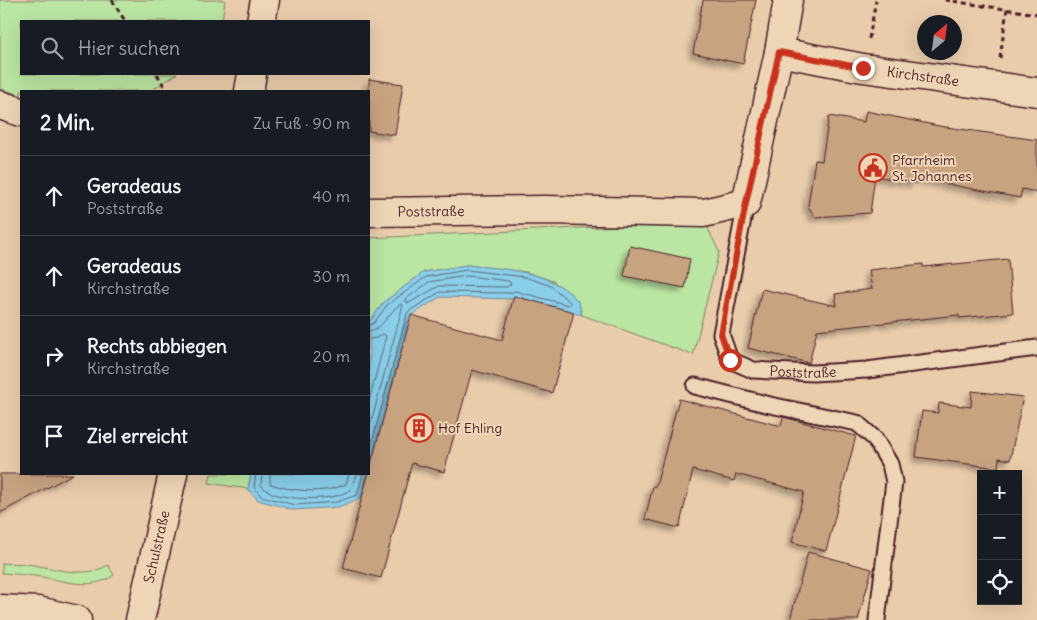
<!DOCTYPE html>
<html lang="de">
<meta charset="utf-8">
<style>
body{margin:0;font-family:Delius,sans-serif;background:#242831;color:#f1f3f6}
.controls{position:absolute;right:15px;bottom:15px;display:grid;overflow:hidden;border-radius:0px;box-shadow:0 5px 20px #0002}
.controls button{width:45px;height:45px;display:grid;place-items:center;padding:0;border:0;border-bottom:1px solid #363941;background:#171b24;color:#f1f3f6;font:25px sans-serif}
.compass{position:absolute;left:917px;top:15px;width:45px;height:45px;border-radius:50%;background:#171b24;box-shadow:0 5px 20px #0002;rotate:29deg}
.stop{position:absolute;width:15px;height:15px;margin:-11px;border:4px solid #c8321e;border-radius:50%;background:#fff}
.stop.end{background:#c8321e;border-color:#fff;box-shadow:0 1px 5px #0008}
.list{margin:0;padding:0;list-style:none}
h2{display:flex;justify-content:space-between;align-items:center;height:65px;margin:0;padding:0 20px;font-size:21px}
h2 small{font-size:16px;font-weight:400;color:#9ea1a6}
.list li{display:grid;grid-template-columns:32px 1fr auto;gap:15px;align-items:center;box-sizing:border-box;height:80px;padding:0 20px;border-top:1px solid #363941}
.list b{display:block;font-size:19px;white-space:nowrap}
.list p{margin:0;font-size:16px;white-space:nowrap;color:#9ea1a6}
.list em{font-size:16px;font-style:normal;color:#9ea1a6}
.icon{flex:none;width:28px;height:28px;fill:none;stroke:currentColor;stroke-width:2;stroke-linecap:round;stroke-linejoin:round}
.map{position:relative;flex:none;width:1037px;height:620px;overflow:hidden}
.search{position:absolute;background:#171b24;box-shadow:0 5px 20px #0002;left:20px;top:20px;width:350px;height:55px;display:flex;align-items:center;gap:12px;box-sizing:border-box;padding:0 18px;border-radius:0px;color:#9ea1a6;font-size:19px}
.panel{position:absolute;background:#171b24;box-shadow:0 5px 20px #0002;left:20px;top:90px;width:350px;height:385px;border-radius:0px}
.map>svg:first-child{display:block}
.green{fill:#bae5a2;stroke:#828266}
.water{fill:#89cfea;stroke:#70899e}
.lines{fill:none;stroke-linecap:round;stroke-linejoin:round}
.shore{stroke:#636577;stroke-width:1}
.building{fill:#c8a380;stroke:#4a1f2b;filter:url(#shadow)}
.lane-casing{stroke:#4a1f2b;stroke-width:19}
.street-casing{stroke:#4a1f2b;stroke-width:31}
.secondary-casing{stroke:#4a1f2b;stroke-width:31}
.path{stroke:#4a1f2b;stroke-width:3;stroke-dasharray:5 4;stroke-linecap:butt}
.lane{stroke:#eed5b6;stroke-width:15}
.street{stroke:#eed5b6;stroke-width:28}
.secondary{stroke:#eed5b6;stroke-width:28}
.route{stroke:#c8321e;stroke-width:6}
.labels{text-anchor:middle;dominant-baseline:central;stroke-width:4;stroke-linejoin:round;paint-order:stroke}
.street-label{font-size:14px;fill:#4a1f2b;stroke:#eed5b6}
.poi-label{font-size:14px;fill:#4a1f2b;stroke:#eed5b6;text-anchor:start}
</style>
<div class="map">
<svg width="1037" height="620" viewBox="0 0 1037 620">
<defs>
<filter id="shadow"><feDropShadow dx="-4.5" dy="4.5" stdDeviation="2.5" flood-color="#0004"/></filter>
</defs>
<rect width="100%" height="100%" fill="#e9ccaa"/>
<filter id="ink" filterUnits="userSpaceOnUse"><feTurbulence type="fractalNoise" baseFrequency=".02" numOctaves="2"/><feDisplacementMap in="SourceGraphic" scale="10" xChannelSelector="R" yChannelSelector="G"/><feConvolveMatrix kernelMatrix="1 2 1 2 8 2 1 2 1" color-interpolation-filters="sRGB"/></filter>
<g filter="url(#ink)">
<!-- green -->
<path class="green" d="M0,0H225L222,21H21V74H177L150,91H21V95L0,89Z
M705,222L719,252L693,355L582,315L578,301L553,281L526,272L467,265L424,272L384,302L369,322V238Z
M211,474H251L248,489L209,483Z
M2,563C10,564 19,563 26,564C54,567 83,580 108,565L114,575C92,591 66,581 42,577C28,575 15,574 2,573Z"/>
<!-- water -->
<path class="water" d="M467,265C504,269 550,270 577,300C580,303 580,310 582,315L514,296L513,299L440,297L412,315L369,473V322L384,302L424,272Z
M251,474H368L362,498L338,507L294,510L258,500L248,489Z"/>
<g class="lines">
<!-- shore -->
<path class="shore" d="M467,276L509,281L511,284L507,287L439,286L409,303L406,302V299L429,282Z
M369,325L374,323L387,305L426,277L467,270L525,277L551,286L571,303L568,305L515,291L509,293L440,292L409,311L407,314L369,453
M369,331C382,330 389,312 400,304L403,305L369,430
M369,339L376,338L383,334L386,336L369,401
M256,474L254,487L261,496L295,505L337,502L357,495L363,474
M262,474L261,485C272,501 319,500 336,496C341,495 346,492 351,490L357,474
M270,474V484C294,491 322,495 346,484L349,474"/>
</g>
<!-- building -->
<path class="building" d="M703,0H756L743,64L693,53Z
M369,79L403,84L395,135L369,131Z
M866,111L939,126L1037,140V192L1022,189L1020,198L916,178V183L875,176L870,213L815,217L808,206L815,160L822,161L829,116L864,122Z
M630,246L690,259L685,288L624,276Z
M1008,259L1013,313L959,318V315L817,330L809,363L748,348L762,289L837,306L835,294L872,289L869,270L923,264V267Z
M514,296L574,312L552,393L472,370L444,472L412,463L381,578L343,568L411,315L502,340Z
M972,391L1023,397L1010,460L999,458L998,468L916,457L922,411L938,413L939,403L971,407Z
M679,399L781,426L783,417L856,436L826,551L792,542L804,492L736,474L734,481L693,470L679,528L645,519L653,486H656Z
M0,474H73L0,513Z
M808,552L872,569L858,620H790Z"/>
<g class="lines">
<defs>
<g id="lane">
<path id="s1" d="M746,203L721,334L730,360L753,370L813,373L867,370L1037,348"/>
<path d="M695,386L770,405L857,423L875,439L890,464L894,482L877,620"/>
</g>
<g id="street">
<path d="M261,21L265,0"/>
<path id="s2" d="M779,52L863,68L1037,92"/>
<path d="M249,91L252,74"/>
<path d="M0,105L21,112"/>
<path id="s3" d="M369,212L545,210L704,213L746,203L779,52L788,0"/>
<path id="s4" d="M140,620L173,474"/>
</g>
<path id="secondary" d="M0,609L38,611L77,620"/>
</defs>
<!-- lane casing -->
<use href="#lane" class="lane-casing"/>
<!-- street casing -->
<use href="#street" class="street-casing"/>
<!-- secondary casing -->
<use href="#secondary" class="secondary-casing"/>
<!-- path -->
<path class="path" d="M112,0L125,21
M945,0L1037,14
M869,39L876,0
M1000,58L1007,9
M157,74L167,91"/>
<!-- lane -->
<use href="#lane" class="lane"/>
<!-- street -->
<use href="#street" class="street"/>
<!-- secondary -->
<use href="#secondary" class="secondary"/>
</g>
</g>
<g class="lines" filter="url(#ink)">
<!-- route -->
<path class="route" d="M730,360L721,334L746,203L779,52L863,68"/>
</g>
<!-- icons -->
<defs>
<symbol id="civic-ring" viewBox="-11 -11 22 22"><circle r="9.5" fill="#eed5b6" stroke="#c8321e" stroke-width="1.5"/><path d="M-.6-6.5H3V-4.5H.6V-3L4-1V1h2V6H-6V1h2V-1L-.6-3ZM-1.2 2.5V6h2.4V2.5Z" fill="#c8321e"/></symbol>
<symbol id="building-ring" viewBox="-11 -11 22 22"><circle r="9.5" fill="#eed5b6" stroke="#c8321e" stroke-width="1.5"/><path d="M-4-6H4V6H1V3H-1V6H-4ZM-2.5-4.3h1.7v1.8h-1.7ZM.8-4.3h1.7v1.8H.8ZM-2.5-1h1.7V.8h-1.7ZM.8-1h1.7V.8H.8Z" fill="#c8321e"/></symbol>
</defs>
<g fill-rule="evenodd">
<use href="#civic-ring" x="857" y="152" width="32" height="32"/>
<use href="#building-ring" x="403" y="412" width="32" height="32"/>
</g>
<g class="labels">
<!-- street labels -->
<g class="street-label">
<text stroke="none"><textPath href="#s2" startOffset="146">Kirchstraße</textPath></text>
<text stroke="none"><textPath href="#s3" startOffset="62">Poststraße</textPath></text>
<text stroke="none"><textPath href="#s1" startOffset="236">Poststraße</textPath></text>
<text stroke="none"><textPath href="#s4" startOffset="75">Schulstraße</textPath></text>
</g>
<!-- poi labels -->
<g class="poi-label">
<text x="892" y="160">Pfarrheim<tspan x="892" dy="16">St. Johannes</tspan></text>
<text x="438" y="428">Hof Ehling</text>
</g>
</g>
</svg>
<div class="controls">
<button>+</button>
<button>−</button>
<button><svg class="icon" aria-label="locate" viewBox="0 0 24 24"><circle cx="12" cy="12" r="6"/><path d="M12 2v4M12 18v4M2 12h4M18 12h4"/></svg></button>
</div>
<svg class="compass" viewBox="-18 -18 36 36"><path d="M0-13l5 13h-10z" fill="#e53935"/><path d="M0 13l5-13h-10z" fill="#9ea1a6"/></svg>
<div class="stop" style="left:730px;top:360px"></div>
<div class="stop end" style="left:863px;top:68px"></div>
<div class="search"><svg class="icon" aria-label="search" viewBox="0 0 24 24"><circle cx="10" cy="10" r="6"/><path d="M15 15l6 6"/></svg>Hier suchen</div>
<section class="panel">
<h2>2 Min.<small>Zu Fuß · 90 m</small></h2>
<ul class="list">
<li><svg class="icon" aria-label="ahead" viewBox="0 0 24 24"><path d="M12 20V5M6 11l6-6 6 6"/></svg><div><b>Geradeaus</b><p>Poststraße</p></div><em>40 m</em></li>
<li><svg class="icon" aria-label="ahead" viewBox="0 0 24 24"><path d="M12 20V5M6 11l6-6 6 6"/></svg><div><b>Geradeaus</b><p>Kirchstraße</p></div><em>30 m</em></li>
<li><svg class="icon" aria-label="right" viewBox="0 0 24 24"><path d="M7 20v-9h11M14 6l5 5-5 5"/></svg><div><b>Rechts abbiegen</b><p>Kirchstraße</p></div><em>20 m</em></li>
<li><svg class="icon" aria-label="arrive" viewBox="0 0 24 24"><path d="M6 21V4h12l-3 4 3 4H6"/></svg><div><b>Ziel erreicht</b></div></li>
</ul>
</section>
</div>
